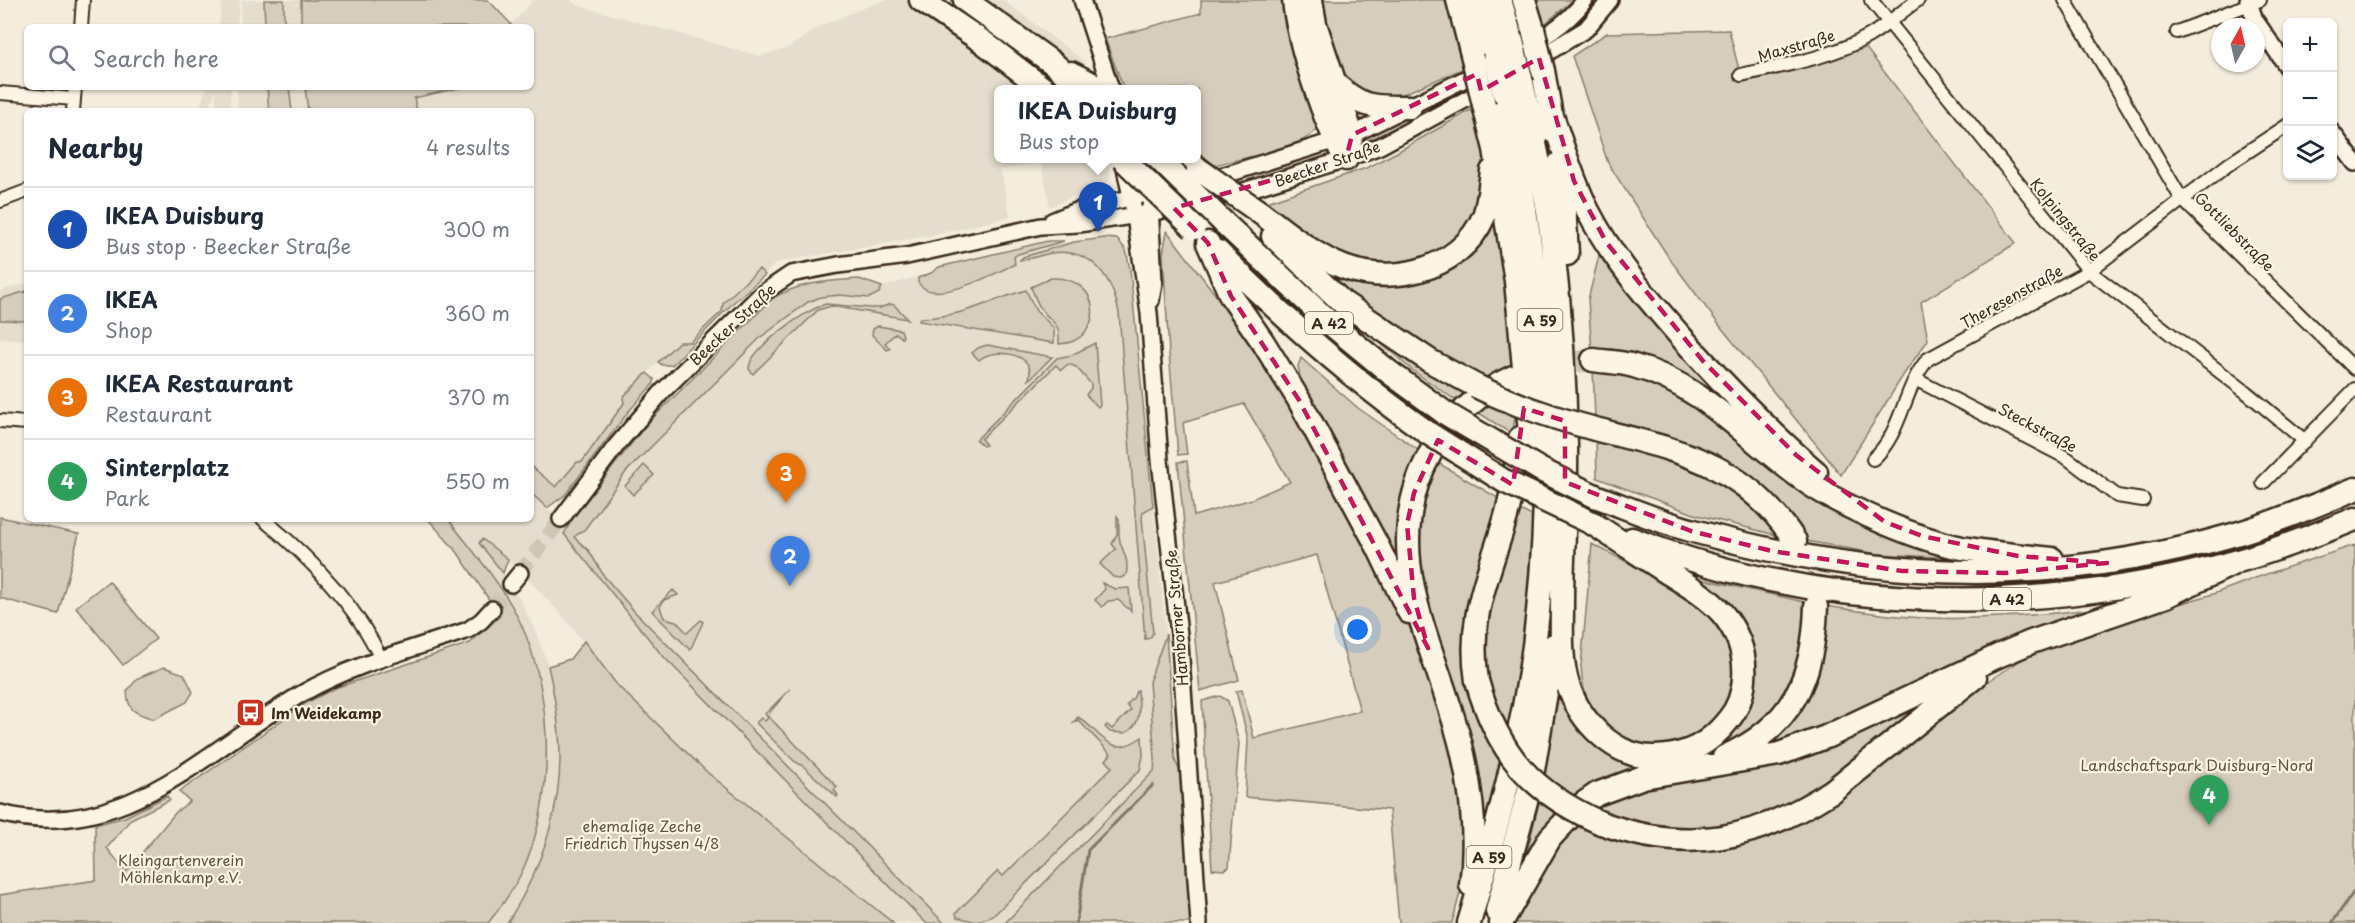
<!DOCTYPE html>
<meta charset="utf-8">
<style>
body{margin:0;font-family:"Playpen Sans",sans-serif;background:#f6f6f7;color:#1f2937}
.controls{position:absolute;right:18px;top:18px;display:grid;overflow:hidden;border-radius:9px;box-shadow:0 2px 4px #0004}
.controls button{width:54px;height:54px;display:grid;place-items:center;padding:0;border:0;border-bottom:2px solid #e0e1e3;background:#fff;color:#1f2937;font:30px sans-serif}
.compass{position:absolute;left:2211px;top:18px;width:54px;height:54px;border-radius:50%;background:#fff;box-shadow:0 2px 4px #0004;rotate:8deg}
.you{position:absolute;left:1358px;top:630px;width:21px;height:21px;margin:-15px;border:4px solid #fff;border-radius:50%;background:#1a73e8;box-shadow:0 0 0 9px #1a73e833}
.badge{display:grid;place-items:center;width:39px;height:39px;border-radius:50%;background:#0b8043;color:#fff;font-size:20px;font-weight:700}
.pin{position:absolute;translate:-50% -50px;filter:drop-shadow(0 2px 3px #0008)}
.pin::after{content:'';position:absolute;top:32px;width:21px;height:18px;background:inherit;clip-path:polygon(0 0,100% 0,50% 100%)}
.popup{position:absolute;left:994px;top:85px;width:207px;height:78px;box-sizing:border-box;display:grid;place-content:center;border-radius:9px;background:#fff;filter:drop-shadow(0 2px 4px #0005);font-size:20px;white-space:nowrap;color:#747a83}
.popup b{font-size:22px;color:#1f2937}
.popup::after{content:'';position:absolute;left:50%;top:100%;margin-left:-12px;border:12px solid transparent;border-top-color:#fff}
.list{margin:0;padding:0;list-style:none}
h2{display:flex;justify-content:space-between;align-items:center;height:78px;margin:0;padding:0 24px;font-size:26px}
h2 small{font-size:20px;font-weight:400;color:#747a83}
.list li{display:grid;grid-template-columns:39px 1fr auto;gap:18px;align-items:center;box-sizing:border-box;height:84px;padding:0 24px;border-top:2px solid #e0e1e3}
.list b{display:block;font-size:22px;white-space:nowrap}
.list p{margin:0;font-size:20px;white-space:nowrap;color:#747a83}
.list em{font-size:20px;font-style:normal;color:#747a83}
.icon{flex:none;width:33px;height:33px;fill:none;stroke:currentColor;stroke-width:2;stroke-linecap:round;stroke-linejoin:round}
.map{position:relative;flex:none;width:2355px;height:923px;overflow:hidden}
.search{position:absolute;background:#fff;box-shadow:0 2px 4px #0004;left:24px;top:24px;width:510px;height:66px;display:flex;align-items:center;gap:15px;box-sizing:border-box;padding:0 21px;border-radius:9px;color:#747a83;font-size:22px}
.panel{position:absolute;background:#fff;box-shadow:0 2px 4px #0004;left:24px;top:108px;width:510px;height:414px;border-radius:9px}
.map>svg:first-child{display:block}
.built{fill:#e5ddce}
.green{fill:#d6cdbd;stroke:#887c6e;stroke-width:1.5}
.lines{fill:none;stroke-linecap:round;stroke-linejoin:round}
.stream{stroke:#817466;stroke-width:3}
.tertiary-tunnel{stroke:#cfc6b7;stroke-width:15;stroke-dasharray:15 8;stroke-linecap:butt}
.motorway-tunnel{stroke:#cfc6b7;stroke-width:22;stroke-dasharray:22 11;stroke-linecap:butt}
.minor-casing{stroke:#3b2a1e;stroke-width:16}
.tertiary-casing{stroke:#3b2a1e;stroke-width:20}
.motorway-casing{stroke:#3b2a1e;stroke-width:27}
.minor{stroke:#fcf5e5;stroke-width:12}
.tertiary{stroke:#fcf5e5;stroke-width:15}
.motorway{stroke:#fcf5e5;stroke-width:22}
.motorway-bridge-casing{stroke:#3b2a1e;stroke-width:27;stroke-linecap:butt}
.motorway-bridge{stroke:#fcf5e5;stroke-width:22}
.marked{fill:none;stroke:#c2185b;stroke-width:4.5;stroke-dasharray:12 8;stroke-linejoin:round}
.labels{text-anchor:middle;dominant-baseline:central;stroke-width:4.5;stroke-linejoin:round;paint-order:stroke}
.shield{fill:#fcf5e5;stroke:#75675a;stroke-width:1.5}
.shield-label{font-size:14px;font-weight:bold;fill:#3b2a1e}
.street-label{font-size:15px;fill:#3b2a1e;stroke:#fcf5e5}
.poi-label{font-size:15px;font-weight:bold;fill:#3b2a1e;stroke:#fcf5e5;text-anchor:start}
.park-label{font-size:15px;fill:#625346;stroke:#fcf5e5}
</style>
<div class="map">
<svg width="2355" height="923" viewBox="0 0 2355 923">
<rect width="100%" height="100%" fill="#f4eddd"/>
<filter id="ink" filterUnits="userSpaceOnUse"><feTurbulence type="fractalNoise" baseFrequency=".0167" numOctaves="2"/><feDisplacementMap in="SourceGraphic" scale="12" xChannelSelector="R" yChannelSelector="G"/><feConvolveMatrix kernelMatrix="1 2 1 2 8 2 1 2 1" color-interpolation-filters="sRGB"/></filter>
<g filter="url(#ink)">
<!-- built -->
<path class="built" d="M222,0H240L237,27H219Z
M242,0H264L265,27H240Z
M284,0H301V27H284Z
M533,0H570L577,5L759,56L788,48L822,25L883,0H1003L1084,61L1091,89H999V158L1108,159L1111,179L1103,187L1077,194L1050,207L1041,162L1001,170L1010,217L930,236L784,261L775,264L765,275L759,269L690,342H679L625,395L624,403L581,462H577L556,487L531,466V111H417L414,98L463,87H531V27H509Z
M207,87H231L230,111H215L216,90L207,111H198Z
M237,87H267L269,111H238Z
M289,87H305L308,111H292Z
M1105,238H1113L1122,243L1126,250L1130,269L1166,634L1175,760L1006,923H893L708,773L617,685L562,615L524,575L506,561L508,559L479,543L503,573L521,601L536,632L548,666L560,736V765L553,821L537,870L507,923H488L512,889L545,731L535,667L527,638L513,608L496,581L448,519H531V493L547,508L568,523L646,425L756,315L784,292L809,283L859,279L882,287L931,273L939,267L1030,245L1048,241L1083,243Z
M27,283V291L0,299V291Z
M0,320L27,321V340L0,338Z"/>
<!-- green -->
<path class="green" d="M264,0H284V27H265Z
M301,0H488L511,24L509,27H301Z
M1201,0H1289L1320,125C1308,149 1240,158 1215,165L1197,151V89H1124L1105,39L1201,13Z
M1317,0H1451L1467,67L1396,97H1380L1343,85Z
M1532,0H1573L1541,27Z
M1729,30L1742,82L1786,73L1866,48L2016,243L1921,302L1928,340L1904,374L1841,475L1720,326L1669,258L1608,163L1572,56L1607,33Z
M1471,83L1473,90L1361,144L1359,138Z
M267,87H289L292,111H269Z
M305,87H463L414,98L417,111H308Z
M1476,107L1484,148L1483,185L1469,226L1444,249L1408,264H1374L1357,260L1321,244L1264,203L1366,168L1397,152Z
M1495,198L1515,366L1484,378L1440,355L1349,295L1309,256L1439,270Z
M1167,231L1272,369L1377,560L1428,666L1464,781L1462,886L1452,923H1399L1389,810L1245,797L1248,739L1236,691L1242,690L1254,738L1360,711L1317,555L1215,582L1239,680L1200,691L1178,462L1187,461L1194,516L1252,499L1290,482L1244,404L1183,423L1187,454L1178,455L1169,353L1163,254Z
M1105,238L1117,239L1126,250L1130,269L1153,506L1143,512L1142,518L1153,633L1150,638L1145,639L1119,313C1112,277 1092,247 1051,253C1041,255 1028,260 1020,260L1023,257L1074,242Z
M1048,241H1064L1018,254L1014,257L1015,264C996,273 932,308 918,282V278L931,273L939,267Z
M1601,247L1741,418L1592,352L1588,300Z
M759,269L765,275L734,302L672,365H662L658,362L679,342H690L722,311L723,303Z
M1051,278C1106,276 1104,343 1059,344C1060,321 1053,325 1042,310C1037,304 1034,295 1031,287Z
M859,279L882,287L879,293L869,298L840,295L821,297L808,302L760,338L626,472L585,529L574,537L589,551L604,576L635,612L944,923H926L661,654L564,534L569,525L568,524L646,425L772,299C799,282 828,281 859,279Z
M1314,287L1471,392L1458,402L1412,370Z
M1026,290L1036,311L1054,328V343L919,321L920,318C963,317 986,302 1026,290Z
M27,291V321L0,320V299Z
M826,304L870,308H880L890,304L894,305L908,319L831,306L818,310L813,315L753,374L749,369C749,349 807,309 826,304Z
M878,326L901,330L903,336L902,338L896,333L885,343L890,349L887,350L872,335L873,329Z
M1095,343L1100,405L1098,407L1086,395L1091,388V384L1076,367L1068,364L1061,370L1056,365L981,439L986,445L983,446L976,440L1057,358L1072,355Z
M987,345L1052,357L1028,381C1040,354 995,346 979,360L972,353L978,348Z
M1301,358L1358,408L1421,452L1404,586L1304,398L1298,366Z
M1593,369L1633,373L1700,405L1775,466L1976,559L1878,554L1807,541L1790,514L1753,478L1595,419Z
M647,373L654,379V383L629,411L565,495L547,508L531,493V466L556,487L577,462H582L624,403L623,398L625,395Z
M1486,400L1516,413L1512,434L1474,410Z
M1596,437L1724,478L1784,537L1697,515L1597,478Z
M1433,460L1503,501L1466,627L1503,761L1483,846L1421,597L1414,526Z
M644,465L654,475L633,495L625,486Z
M1514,507L1534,517L1526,643L1509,737L1483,682L1480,628Z
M1117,516L1119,519C1119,527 1118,538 1121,545C1125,555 1129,563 1126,575L1121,578L1113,577L1100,564L1116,549L1112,544L1117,534Z
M0,517L79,534L58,614L0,598Z
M428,519H448C470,548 495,576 513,608C553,681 557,788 525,865C516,886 502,906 488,923H0V895L96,880L95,825L125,817L167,796L170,800L131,819L107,848L126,872L176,812L190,801L179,792L308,702L335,688L470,643L500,616L458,553Z
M482,539L508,559L503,573L479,543Z
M1592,544C1619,558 1646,571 1672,588C1681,593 1691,598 1699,604C1779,670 1704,784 1615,732C1591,718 1582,693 1581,666Z
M2355,545V923H1516L1544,864L1576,822L1738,844L2030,654L2104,626L2213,594L2258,577Z
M1698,578L1809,603L1804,659L1780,708L1720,753L1691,760L1752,675Z
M109,581L156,639L123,665L76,607Z
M1102,583L1115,589L1129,588L1131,611L1118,600L1108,601L1102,607L1095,600L1105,589Z
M673,590L678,595L664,600L660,607L664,618L676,621L687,633L701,620L703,622L690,650L652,611Z
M1826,606C1859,611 1893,617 1927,618C1987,620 2047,615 2106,607L1824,731L1758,751L1810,690L1820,664L1825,639Z
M1166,634L1175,760L1184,781L1193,923H1005L1154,771L1155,759L1149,682Z
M584,641L617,685L708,773L893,923H507C543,867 565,801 559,734C557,711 553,688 548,666L570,659Z
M164,667L184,674L193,692L187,702L154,719C135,713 128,712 127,691L138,678Z
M790,689L770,712L769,717L837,787L834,790L838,795L837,797L803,766L794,761L756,723L761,718L765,721L768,718L765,714Z
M1138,690C1139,708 1143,724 1125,733L1110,732L1105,727L1107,725L1112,729L1131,710L1127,705L1134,697L1136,691Z
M1559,690L1574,715L1668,765L1575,800L1544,778Z
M1220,696L1228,701L1239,743L1229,867L1224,870L1212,869L1202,701Z
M1928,701C1858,760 1785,828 1688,830C1654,830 1622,819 1590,808L1620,792L1792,759L1831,747Z
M1078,717C1101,731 1109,761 1142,737L1143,756L1140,770L993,916L977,922L957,917L956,913L998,871L1003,876L1112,767L1106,760L1111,754L1078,720L1072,724Z
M1540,798L1562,814L1525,861Z"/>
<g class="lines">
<!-- stream -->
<path class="stream" d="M1076,923L1088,850L1153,785
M2332,923L2355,890"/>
<!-- tertiary-tunnel -->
<path class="tertiary-tunnel" d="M520,573L561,519
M492,609L511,584"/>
<!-- motorway-tunnel -->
<path class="motorway-tunnel" d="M1544,366L1593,360"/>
<defs>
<path id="minor" d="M1871,0L2089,271L2246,392L2305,441
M2065,0L2181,198L2355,369
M81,27L83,0
M2177,32L2260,0
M1741,75C1784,65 1831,58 1869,36C1886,26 1902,11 1918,0
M0,93L74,99
M73,111L75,87
M0,201L27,191
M1915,379L2067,458L2117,496L2143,500
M0,421L27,423
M1873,459C1902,434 1903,388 1928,359L2089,271L2229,164L2288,125
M2263,483L2355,389
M263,519C308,556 357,606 381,659"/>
<path id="tertiary" d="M1082,0L1111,89
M2248,0L2255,20L2288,68
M1507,57C1536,42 1565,27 1585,0
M1534,61L1586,29L1610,0
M2332,132L2355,163
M1123,159L1135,216L1149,313L1160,460L1180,644L1199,923
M1150,206L1154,282L1151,301
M1052,221L1076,211L1228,174L1352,135L1483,70
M561,519L616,446L662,392L760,295L791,274L838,265L907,256L1041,226L1079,224L1151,213L1247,190L1346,159L1380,146L1487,88
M511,584L520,573
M0,813C124,845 206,749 303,693C354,664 413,649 468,630L481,621L492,609"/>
<path id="motorway" d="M921,0L983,42L1044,89
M965,0L1054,64L1082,89
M1294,0C1298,42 1324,123 1346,159
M1311,0L1315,24L1352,135L1346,159
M1458,0L1474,62
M1480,0L1494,51
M1500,0L1512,41
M1524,0L1533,29
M1543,71L1554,132
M1071,73L1102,89
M1334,83C1363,109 1372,107 1410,107
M1522,83C1531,127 1542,172 1549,217C1559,292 1565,370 1566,446C1567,498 1562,551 1562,604C1562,631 1560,659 1568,685C1580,722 1615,758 1655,757C1687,756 1710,744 1729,719C1738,708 1743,693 1744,679C1746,655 1738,632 1722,613C1707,596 1684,583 1665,571C1641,555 1616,539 1592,523
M1484,105L1495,149L1516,281L1533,465
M1552,116C1563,148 1573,181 1588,211C1612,258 1648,299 1683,339C1725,386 1768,431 1816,472
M1186,158L1198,169
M1559,164L1564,204L1567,254
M1258,211C1283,229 1307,250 1334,263C1385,288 1460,273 1484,216C1489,202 1490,186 1492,171
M1223,222L1332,325L1389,372L1445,413
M1273,236L1342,302L1430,361L1476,386
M1208,243L1231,296L1263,342L1299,400L1378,547L1409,612
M1218,252C1284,319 1351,378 1428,433
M1593,360C1607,362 1621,362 1634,366C1706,385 1751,445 1811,485C1850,510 1916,539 1962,548C1992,553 2022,556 2052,559
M1595,429C1679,451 1744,462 1795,541
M1595,496C1628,508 1660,522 1694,531C1877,582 2052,588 2236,534C2277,522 2316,505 2355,489
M1632,539C1814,610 2017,616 2204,570C2256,558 2306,539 2355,519
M1477,681C1467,618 1488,578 1505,520C1513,494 1516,465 1520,438
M1724,757C1793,727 1814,677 1816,606
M1601,823C1688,854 1755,841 1832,791L1975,677
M1471,885C1477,843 1472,795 1463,754C1440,651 1373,557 1431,452C1450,419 1479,392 1513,377
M1497,911L1531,782L1554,645
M1469,923C1496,832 1521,740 1534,646C1558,461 1542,274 1504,93
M1501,923L1550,838L1581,805L1597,794L1643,777L1779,754L1826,737L2000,655L2031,642L2166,596L2236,562"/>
</defs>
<!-- minor casing -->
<use href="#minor" class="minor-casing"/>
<!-- tertiary casing -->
<use href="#tertiary" class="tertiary-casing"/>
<!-- motorway casing -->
<use href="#motorway" class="motorway-casing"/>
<!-- minor -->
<use href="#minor" class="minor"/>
<!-- tertiary -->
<use href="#tertiary" class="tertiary"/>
<!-- motorway -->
<use href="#motorway" class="motorway"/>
<defs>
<path id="motorway-bridge" d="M1533,29L1543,71
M1512,41L1522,83
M1494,51L1504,93
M1474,62L1484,105
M1122,158L1194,228
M1158,158L1223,222
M1198,169L1258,211
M1476,386C1515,405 1553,418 1595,429
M1445,413L1541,470L1595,496
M1428,433L1504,481L1592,523
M1477,681C1498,754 1531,792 1601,823"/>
</defs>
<!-- motorway-bridge casing -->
<use href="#motorway-bridge" class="motorway-bridge-casing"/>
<!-- motorway-bridge -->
<use href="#motorway-bridge" class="motorway-bridge"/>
</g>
</g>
<!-- marked area -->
<path class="marked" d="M1539,58L1574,181L1606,242L1703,361L1796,455L1885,522L1922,536L2018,556L2107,563L2005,573L1902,571L1772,551L1691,531L1565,482V421L1524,408L1513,485L1438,440L1414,493L1407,524L1414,598L1428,648L1299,400L1231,296L1208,243L1174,208L1346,159L1352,135L1477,74L1481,91Z"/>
<!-- icons -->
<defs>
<symbol id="bus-square" viewBox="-11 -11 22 22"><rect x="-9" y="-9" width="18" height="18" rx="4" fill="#c8321e" stroke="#fcf5e5"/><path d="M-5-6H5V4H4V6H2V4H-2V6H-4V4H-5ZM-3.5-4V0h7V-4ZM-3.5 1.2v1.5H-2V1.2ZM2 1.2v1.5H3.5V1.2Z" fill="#fff"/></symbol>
</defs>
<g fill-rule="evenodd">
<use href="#bus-square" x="234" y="696" width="33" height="33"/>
</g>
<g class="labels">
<!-- shield labels -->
<g class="shield">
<rect x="1517.5" y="309" width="45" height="22" rx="4.5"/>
<rect x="1305" y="312" width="48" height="22" rx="4.5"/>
<rect x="1983" y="588" width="48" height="22" rx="4.5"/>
<rect x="1466.5" y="846" width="45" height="22" rx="4.5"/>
</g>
<g class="shield-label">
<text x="1540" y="320">A 59</text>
<text x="1329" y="323">A 42</text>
<text x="2007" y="599">A 42</text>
<text x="1489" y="857">A 59</text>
</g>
<!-- street labels -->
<g class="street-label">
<text transform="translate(1796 45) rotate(-16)">Maxstraße</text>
<text transform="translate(1327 163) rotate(-19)">Beecker Straße</text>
<text transform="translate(2066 219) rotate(51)">Kolpingstraße</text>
<text transform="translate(2235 231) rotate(45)">Gottliebstraße</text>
<text transform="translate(2011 296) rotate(-29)">Theresenstraße</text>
<text transform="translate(732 324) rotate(-43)">Beecker Straße</text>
<text transform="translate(2038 427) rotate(28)">Steckstraße</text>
<text transform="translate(1176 618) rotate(-95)">Hamborner Straße</text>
</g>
<!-- poi labels -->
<g class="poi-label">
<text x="271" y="712">Im Weidekamp</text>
</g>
<!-- park labels -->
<g class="park-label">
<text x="2197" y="764">Landschaftspark Duisburg-Nord</text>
<text x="642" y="825">ehemalige Zeche<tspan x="642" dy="17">Friedrich Thyssen 4/8</tspan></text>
<text x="181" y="859">Kleingartenverein<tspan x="181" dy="17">Möhlenkamp e.V.</tspan></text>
</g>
</g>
</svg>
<div class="controls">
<button>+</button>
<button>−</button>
<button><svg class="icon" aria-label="layers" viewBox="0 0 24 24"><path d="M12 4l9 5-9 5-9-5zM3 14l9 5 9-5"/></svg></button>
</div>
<svg class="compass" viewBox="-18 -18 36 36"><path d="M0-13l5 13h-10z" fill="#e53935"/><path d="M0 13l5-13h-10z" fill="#747a83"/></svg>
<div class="you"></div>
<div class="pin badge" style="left:1098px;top:232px;background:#1a4fb4">1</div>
<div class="popup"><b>IKEA Duisburg</b>Bus stop</div>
<div class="pin badge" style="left:790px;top:586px;background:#3f7fe0">2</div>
<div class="pin badge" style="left:786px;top:503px;background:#e8710a">3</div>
<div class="pin badge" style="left:2209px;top:825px;background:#2e9e5b">4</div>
<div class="search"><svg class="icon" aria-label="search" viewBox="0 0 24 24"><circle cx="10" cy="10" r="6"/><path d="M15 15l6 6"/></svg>Search here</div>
<section class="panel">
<h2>Nearby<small>4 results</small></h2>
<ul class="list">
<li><span class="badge" style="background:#1a4fb4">1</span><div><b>IKEA Duisburg</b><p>Bus stop · Beecker Straße</p></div><em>300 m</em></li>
<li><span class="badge" style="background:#3f7fe0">2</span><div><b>IKEA</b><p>Shop</p></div><em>360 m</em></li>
<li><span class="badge" style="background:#e8710a">3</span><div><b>IKEA Restaurant</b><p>Restaurant</p></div><em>370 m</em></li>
<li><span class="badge" style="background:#2e9e5b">4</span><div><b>Sinterplatz</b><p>Park</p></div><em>550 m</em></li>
</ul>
</section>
</div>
